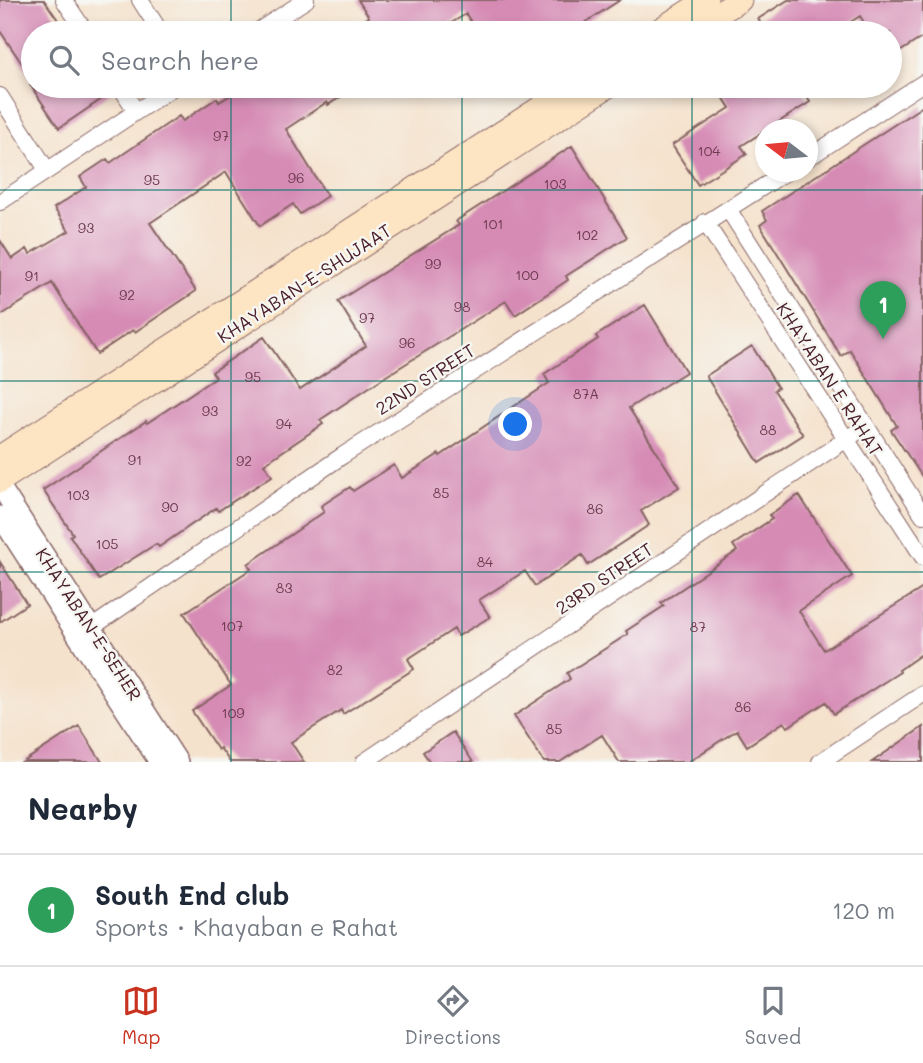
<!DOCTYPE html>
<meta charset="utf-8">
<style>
body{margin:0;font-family:Mali,sans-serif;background:#f6f6f7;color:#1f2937}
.compass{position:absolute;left:755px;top:119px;width:63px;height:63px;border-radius:50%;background:#fff;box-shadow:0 4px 10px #0003;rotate:286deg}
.you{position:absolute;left:516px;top:425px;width:24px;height:24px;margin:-18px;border:5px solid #fff;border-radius:50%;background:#1a73e8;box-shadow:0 0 0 10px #1a73e833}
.badge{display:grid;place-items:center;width:46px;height:46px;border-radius:50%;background:#c8321e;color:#fff;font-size:23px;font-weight:700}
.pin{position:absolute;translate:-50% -58px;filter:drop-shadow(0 2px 4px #0008)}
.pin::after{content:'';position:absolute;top:37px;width:24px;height:21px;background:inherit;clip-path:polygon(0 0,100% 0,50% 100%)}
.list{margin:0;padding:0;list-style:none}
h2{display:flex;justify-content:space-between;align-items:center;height:91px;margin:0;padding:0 28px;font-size:30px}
h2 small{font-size:23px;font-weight:400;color:#747a83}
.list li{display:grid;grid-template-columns:46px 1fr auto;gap:21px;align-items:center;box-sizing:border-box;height:112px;padding:0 28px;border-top:2px solid #e0e1e3}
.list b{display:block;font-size:26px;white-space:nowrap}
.list p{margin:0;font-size:23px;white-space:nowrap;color:#747a83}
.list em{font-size:23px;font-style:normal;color:#747a83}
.icon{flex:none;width:38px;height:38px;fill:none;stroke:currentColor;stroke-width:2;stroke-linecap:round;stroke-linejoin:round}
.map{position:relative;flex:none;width:923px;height:762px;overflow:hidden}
.search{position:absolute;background:#fff;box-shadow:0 4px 10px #0003;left:21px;right:21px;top:21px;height:77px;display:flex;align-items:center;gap:18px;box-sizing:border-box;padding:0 24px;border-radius:38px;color:#747a83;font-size:26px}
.sheet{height:203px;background:#fff}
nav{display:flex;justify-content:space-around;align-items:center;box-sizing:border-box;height:98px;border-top:2px solid #e0e1e3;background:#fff;font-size:19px;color:#747a83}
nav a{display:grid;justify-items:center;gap:4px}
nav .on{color:#c8321e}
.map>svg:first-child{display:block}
.building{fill:#d68bb5}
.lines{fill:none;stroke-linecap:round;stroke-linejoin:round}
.minor-casing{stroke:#866363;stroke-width:18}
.tertiary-casing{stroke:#866363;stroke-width:22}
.secondary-casing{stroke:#866363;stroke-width:25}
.minor{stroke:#fff;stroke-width:16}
.tertiary{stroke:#fff;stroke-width:19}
.secondary{stroke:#fde5c4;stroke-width:23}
.grid{fill:none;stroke:#0f766e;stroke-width:2;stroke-opacity:0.55}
.labels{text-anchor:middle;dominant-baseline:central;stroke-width:5;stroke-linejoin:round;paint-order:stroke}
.number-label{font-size:14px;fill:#6d3a4e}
.street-label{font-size:18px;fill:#4a1f2b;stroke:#f6f6f2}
</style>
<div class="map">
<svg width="923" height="762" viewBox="0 0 923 762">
<rect width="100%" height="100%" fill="#f6f6f2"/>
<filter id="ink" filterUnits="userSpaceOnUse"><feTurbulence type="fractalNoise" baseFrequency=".0143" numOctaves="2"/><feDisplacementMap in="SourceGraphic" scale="14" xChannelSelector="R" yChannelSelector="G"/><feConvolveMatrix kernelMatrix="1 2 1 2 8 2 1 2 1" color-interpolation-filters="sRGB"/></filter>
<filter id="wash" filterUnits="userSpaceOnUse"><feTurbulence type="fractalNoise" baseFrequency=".00686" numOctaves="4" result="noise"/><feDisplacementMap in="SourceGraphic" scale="28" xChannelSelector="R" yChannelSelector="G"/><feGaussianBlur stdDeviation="1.57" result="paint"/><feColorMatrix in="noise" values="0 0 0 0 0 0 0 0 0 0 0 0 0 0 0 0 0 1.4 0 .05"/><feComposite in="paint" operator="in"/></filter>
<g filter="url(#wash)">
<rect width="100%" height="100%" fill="#f5e2cc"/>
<g id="blocks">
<!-- building -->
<path class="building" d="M0,0H44L67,33H33V80L0,31Z
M358,0H620L569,33H478L466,14L435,33H345L369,17Z
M788,0H923V37L890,58V33H871L860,16L833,33H742L760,22L758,19Z
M31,86H110L112,92L59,128Z
M246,86H357L328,105L327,102L286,129L327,196L300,214L293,204L260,226L226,172L150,223L196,291L135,332L133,330L97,354L52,283L0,316V240L12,259L27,249L30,254L69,231L54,208L86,187L80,177L107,159L110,163L179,116L183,121L217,98L219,102Z
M716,86H800L810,102L741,146L747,154L698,185L672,145L730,108Z
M923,106V478L891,430L897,426L850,350L841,356L760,225L767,220L762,211Z
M572,146L627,237L566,276L568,280L515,315L506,301L383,378L320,420L323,424L264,464L272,476L218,511L216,508L159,547L156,544L99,580L70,536L73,534L43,490L146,421L147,423L216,377L212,372L264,337L300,390L366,346L338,301L459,225L456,221Z
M645,305L686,372L629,408L679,487L641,511L649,525L588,565L582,555L535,586L525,571L479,600L490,617L458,636L454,629L408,659L414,669L343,714L341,710L291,742L304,762H230L220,748L218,750L192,711L231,685L184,613L251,569L248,564L324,512L321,506L350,487L353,491L394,465L402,478L439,454L440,456L549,383L544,374L598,339L596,336Z
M752,346L778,388L774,390L803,435L759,463L706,376Z
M799,495L852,576L799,611L824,650L923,588V653L899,670L900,672L834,714L826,702L788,727L784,722L747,746L737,730L688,762H619L602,735L560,762H544L514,716L570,679L567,673L628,634L626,631L664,606L661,603L737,551L733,545L772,519L769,515Z
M0,562L27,604L0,622Z
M79,726L102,762H23Z
M923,727V762H872Z
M453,732L473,762H430L423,752Z"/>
</g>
</g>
<g filter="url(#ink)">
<use href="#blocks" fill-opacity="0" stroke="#866363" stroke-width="2"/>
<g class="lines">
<defs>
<path id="minor" d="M64,0L86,33
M140,0L161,33
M255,33L306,0
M120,86L136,111
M0,96L47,170
M808,158L923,83
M0,202L175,86
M728,209L923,515
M705,222L923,557
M91,628L342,456L786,172
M364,762L866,426
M820,762L923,694"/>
<path id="tertiary" d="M0,486L178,762
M0,516L159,762"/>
<path id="secondary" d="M655,33L706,0
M688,33L740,0
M0,457L574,86
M0,481L608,86"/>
</defs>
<!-- minor casing -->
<use href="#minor" class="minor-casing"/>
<!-- tertiary casing -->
<use href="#tertiary" class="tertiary-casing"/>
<!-- secondary casing -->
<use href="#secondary" class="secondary-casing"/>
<!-- minor -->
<use href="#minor" class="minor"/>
<!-- tertiary -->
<use href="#tertiary" class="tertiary"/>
<!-- secondary -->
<use href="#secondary" class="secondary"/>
</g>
</g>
<!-- grid -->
<path class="grid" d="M231,0V33M462,0V33M692,0V33M231,86V762M462,86V762M692,86V762M0,190H923M0,381H923M0,572H923"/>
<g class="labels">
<!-- number labels -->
<g class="number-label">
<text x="221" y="135">97</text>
<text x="709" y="150">104</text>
<text x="296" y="177">96</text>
<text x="152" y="179">95</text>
<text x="555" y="183">103</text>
<text x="493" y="223">101</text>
<text x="86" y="227">93</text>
<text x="587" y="234">102</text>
<text x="433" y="263">99</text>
<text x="527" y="274">100</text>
<text x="32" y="275">91</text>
<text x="127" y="294">92</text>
<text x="462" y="306">98</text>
<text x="367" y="317">97</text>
<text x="407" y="342">96</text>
<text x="253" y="376">95</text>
<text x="586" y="393">87A</text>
<text x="210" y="410">93</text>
<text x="284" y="423">94</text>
<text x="768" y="429">88</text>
<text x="135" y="459">91</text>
<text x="244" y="460">92</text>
<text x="441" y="492">85</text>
<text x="78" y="494">103</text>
<text x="170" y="506">90</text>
<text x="595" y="508">86</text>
<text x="107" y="543">105</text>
<text x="485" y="561">84</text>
<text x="284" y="587">83</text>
<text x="232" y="625">107</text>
<text x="698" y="626">87</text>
<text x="335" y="669">82</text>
<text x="743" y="706">86</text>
<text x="233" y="712">109</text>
<text x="554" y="728">85</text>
</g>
<!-- street labels -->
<g class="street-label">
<text transform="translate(304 283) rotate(-33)">KHAYABAN-E-SHUJAAT</text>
<text transform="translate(425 379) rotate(-33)">22ND STREET</text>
<text transform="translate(830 379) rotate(57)">KHAYABAN E RAHAT</text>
<text transform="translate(604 578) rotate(-34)">23RD STREET</text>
<text transform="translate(89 624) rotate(57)">KHAYABAN-E-SEHER</text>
</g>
</g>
</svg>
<svg class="compass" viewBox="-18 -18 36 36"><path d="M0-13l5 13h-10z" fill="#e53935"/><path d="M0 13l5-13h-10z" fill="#747a83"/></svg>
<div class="you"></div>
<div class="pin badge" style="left:883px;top:339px;background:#2e9e5b">1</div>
<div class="search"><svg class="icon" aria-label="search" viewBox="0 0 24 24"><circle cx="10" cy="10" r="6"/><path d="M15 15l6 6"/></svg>Search here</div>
</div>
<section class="sheet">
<h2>Nearby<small></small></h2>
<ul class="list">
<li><span class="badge" style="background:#2e9e5b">1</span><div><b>South End club</b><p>Sports · Khayaban e Rahat</p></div><em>120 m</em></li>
</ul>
</section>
<nav>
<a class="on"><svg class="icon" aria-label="map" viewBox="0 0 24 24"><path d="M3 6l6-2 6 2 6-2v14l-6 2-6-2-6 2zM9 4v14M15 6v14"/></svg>Map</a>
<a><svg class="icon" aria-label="directions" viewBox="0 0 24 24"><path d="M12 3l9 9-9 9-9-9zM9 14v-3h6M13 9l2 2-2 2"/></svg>Directions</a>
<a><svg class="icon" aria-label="saved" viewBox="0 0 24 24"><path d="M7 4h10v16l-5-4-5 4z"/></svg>Saved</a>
</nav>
